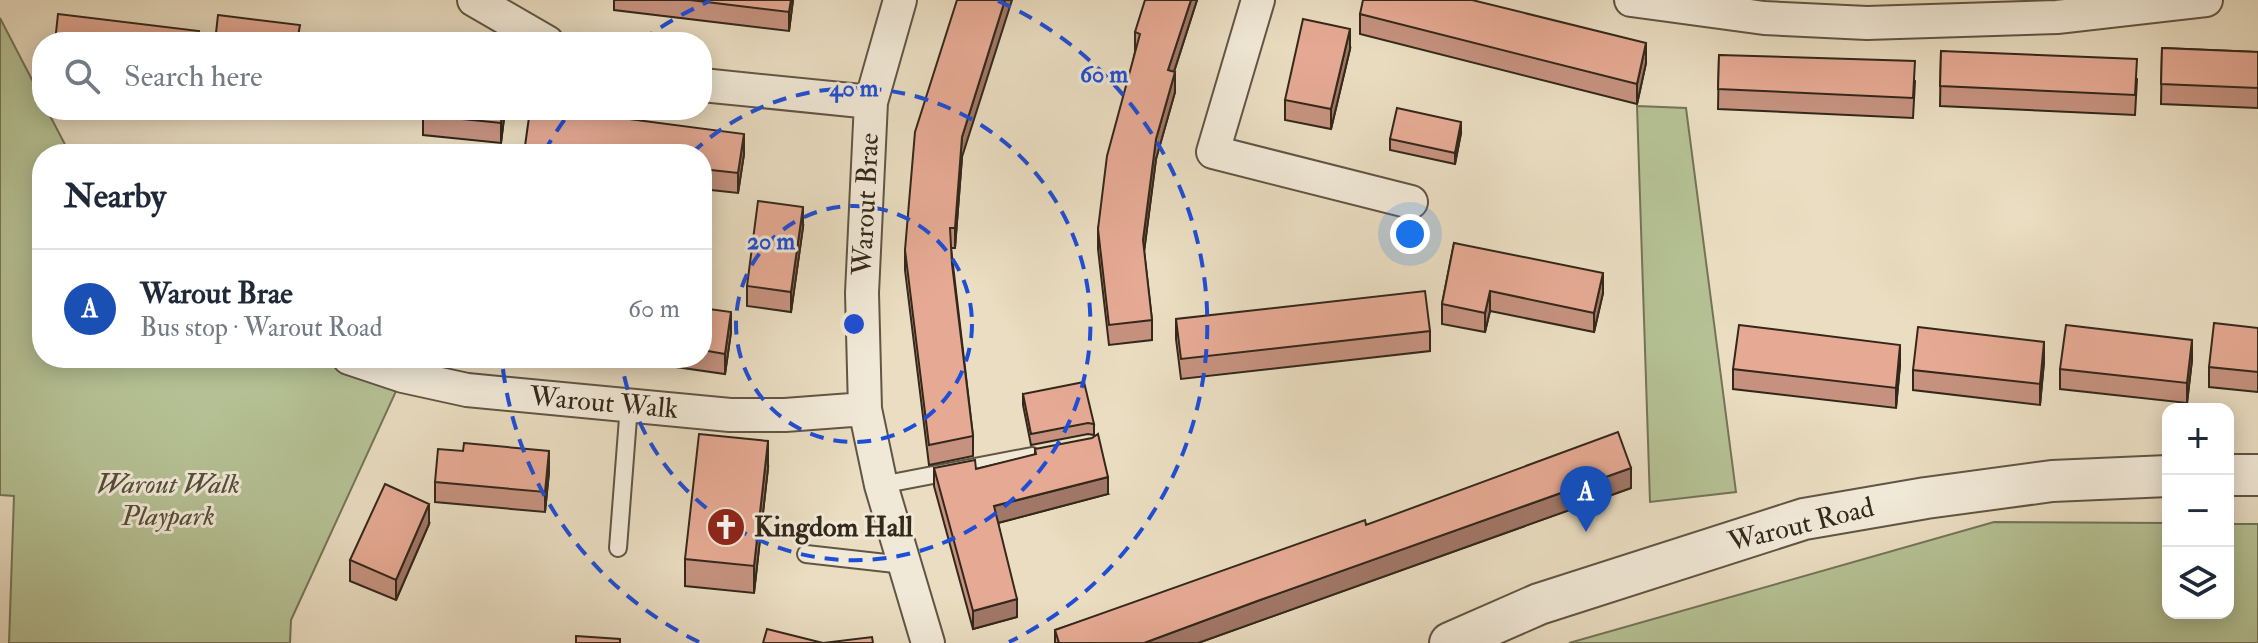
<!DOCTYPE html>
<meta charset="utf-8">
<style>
body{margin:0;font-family:"IM FELL Double Pica",serif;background:#f2f2f3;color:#1f2937}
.controls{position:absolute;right:24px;bottom:24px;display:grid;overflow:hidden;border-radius:16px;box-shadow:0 4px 20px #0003}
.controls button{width:72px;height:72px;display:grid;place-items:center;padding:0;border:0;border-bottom:2px solid #e0e1e3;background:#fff;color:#1f2937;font:40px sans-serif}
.you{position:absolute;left:1410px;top:234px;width:28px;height:28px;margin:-20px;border:6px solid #fff;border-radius:50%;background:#1a73e8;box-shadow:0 0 0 12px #1a73e833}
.badge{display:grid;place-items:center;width:52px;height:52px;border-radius:50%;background:#8f2418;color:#fff;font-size:26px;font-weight:700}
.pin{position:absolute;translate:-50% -66px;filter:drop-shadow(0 2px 4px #0008)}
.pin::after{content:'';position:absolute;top:42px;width:28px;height:24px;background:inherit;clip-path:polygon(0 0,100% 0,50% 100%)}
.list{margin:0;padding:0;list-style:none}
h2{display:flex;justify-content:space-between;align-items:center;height:104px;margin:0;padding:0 32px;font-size:34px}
h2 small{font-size:26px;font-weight:400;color:#747a83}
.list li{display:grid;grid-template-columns:52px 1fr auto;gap:24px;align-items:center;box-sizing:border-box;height:120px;padding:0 32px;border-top:2px solid #e0e1e3}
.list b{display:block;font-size:30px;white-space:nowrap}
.list p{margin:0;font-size:26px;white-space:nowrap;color:#747a83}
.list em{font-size:26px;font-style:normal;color:#747a83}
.icon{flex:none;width:44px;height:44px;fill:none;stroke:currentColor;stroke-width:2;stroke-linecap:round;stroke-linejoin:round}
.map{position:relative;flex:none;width:2258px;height:643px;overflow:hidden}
.search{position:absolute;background:#fff;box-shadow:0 4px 20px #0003;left:32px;top:32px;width:680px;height:88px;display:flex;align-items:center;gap:20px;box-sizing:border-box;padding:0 28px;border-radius:32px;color:#747a83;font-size:30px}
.panel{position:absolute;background:#fff;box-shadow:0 4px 20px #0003;left:32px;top:144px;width:680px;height:224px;border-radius:32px}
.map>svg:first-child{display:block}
.green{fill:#b5c194;stroke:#747458;stroke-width:2}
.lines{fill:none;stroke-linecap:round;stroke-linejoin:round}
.service-casing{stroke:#615544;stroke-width:20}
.minor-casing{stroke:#615544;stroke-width:36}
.tertiary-casing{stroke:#615544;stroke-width:44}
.service{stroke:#f1e9d7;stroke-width:16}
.minor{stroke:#f1e9d7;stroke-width:32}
.tertiary{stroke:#f1e9d7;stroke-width:40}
.wall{fill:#c6927f;stroke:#33281b;stroke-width:2}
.shaded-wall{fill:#a17768;stroke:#33281b;stroke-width:2}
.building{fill:#e6aa94;stroke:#33281b;stroke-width:2}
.ring{fill:none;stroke:#1d4ed8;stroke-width:4;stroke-dasharray:14 10}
.labels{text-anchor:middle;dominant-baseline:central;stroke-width:6;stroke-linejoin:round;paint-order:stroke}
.street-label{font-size:28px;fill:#33281b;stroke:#f1e9d7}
.park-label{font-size:28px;font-style:italic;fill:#544e39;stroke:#f1e9d7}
.poi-label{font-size:28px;font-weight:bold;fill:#33281b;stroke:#f1e9d7;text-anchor:start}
.centre{fill:#1d4ed8;stroke:#f1e9d7;stroke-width:4}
.ring-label{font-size:24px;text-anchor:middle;font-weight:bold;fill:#1d4ed8;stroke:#f1e9d7;stroke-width:6;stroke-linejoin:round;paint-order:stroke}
</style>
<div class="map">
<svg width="2258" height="643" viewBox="0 0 2258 643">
<rect width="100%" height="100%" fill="#eaddc1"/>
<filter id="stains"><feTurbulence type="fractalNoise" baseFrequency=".0025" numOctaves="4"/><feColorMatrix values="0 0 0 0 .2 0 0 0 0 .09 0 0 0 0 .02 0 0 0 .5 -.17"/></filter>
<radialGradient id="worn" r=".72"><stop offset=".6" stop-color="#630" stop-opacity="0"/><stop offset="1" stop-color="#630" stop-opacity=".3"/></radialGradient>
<!-- green -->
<path class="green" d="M0,18L42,99V110H47L70,154H42V358H341L403,376L291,620L290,643H9L14,496L0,495Z
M1637,106L1686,108L1736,492L1650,502Z
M1994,522L2168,523V613H2228V524H2258V643H1569Z"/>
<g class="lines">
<defs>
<path id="service" d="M881,485L1032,456
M618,548L629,405
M806,554L904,565"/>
<path id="minor" d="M474,0L547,42
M900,0L871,102L862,293L865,409L881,485L928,643
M1258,0L1213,152L1411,202
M1631,0L1764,18L1867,23L2057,17L2206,0
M702,85L871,102
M349,358L403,376L467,390L730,415H785L865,409"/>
<path id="tertiary" d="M2228,475H2258
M1450,643L1539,604L1804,519L1926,498L2052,481L2168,476"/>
</defs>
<!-- service casing -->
<use href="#service" class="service-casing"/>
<!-- minor casing -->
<use href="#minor" class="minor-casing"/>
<!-- tertiary casing -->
<use href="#tertiary" class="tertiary-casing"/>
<!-- service -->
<use href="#service" class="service"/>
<!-- minor -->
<use href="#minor" class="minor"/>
<!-- tertiary -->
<use href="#tertiary" class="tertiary"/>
</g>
<!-- wall -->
<path class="wall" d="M614,0H793L789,31L614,10Z
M1197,0L1174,72L1175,92L1156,159L1144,251L1152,320V340L1109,345L1098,249V229L1135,52V32Z
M1360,14L1646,63L1637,104L1360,34Z
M2162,48L2258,52V108L2161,104Z
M1350,49L1331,129L1285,120V100Z
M1941,51L2137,79L2135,115L1940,106Z
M1719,55L1915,81L1913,118L1718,109Z
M355,110H395L394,115Z
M423,110H505L501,143L423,135Z
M1461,133L1455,164L1390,150V139Z
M525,146L744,154L738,193L702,189V154H525Z
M962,157L955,248H951L973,436V456L929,465L905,270V250Z
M803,227L791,312L747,306V286Z
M1454,243L1603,293L1594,332L1490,311L1485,332L1442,324V304Z
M702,308L731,332L725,374L613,358H702Z
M1176,319L1430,331V351L1181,379L1176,339Z
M2258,328V392L2209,387V367Z
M2192,360L2187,403L2060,389V369Z
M2044,362L2040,405L1913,390V370Z
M1900,365L1896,408L1733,389V369Z
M1023,394L1094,424V435L1088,434L1031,445L1023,405Z
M1035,449L1108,494L998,523L1017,617L973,629L934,486V468L976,469L1035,455Z
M463,451L549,472L545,512L435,502V482Z
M768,468L754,593L685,586V559Z
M1631,488L1198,643H1055V630L1366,525Z
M429,524L396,600L350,581V560Z"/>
<!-- shaded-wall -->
<path class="shaded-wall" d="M791,0H793L789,31V12Z
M1005,0H1012L962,157L955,248V228L962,137Z
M1191,0H1197L1168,90V70Z
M1350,29V49L1331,129V109Z
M1646,43V63L1637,104V84Z
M1175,72V92L1156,159L1143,260V240L1156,139Z
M502,110H505L501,143V123Z
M1461,122V133L1455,164V153Z
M744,134V154L738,193V173Z
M803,207V227L791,312V292Z
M1603,273V293L1594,332V313Z
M1490,291V311L1485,332V313Z
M731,312V332L725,374V354Z
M2192,340V360L2187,403V383Z
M2044,342V362L2040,405V384Z
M1900,345V365L1896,408V388Z
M768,441V468L754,593V566Z
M549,451V472L545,512V492Z
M1631,468V488L1198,643H1144L1260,600Z
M1108,477V494L994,524V506Z
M429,504V524L396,600V580Z
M1017,599V617L973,629V611Z"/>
<!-- building -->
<path class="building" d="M690,0H791L789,12Z
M957,0H1005L962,137L955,228H950L952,264L973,436L929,445L905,250L915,132Z
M1145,0H1191L1168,70L1175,72L1156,139L1143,240L1152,320L1109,325L1098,229L1107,156L1140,34L1135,32Z
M1363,0H1472L1646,43L1637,84L1360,14Z
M58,14L199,31L197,42H55Z
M218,15L300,25L297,42H215Z
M1303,19L1350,29L1331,109L1285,100Z
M2162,48L2258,52V88L2161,84Z
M1941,51L2137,59L2135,95L1940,86Z
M1719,55L1915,61L1913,98L1718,89Z
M1397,108L1461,122L1455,153L1390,139Z
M423,110H502L501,123L423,115Z
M530,110H560L744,134L738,173L702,169V154H587L525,146Z
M758,201L803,207L791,292L747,286Z
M1454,243L1603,273L1594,313L1490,291L1485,313L1442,304Z
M1425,291L1430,331L1181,359L1176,319Z
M702,308L731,312L725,354L702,350Z
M2214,323L2258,328V372L2209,367Z
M1739,325L1900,345L1896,388L1733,369Z
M2066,325L2192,340L2187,383L2060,369Z
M1918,327L2044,342L2040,384L1913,370Z
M1084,382L1094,424L1088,423L1031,434L1023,394Z
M1618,432L1631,468L1260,600L1144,643H1059L1055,630L1365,520L1366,525Z
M699,434L768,441L754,566L685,559Z
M1098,434L1108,477L994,506L1017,599L973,611L934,468L975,460L976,469L1036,454L1035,449L1092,438Z
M464,443L549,451L545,492L435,482L438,449L463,451Z
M385,484L429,504L396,580L350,560Z
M767,629L823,643L872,637L873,643H763Z
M576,636L620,639V643H576Z"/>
<!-- distance rings -->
<g class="ring">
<circle cx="854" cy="324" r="118"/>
<path d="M692 153A236 236 0 1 1 621 359"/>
<path d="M699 642A354 354 0 0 1 502 361M544 152A354 354 0 0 1 571 111M641 41A354 354 0 0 1 710 1M998 1A354 354 0 0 1 1009 642"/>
</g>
<!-- icons -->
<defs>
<symbol id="church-disc" viewBox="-11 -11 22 22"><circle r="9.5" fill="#8f2418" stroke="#f1e9d7"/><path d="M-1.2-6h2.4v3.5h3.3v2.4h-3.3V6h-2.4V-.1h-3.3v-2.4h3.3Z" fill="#fff"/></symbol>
</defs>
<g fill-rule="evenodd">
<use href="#church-disc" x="704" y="505" width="44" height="44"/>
</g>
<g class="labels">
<!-- street labels -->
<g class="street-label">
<text transform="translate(866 204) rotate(-87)">Warout Brae</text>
<text transform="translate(604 403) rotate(5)">Warout Walk</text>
<text transform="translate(1801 525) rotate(-14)">Warout Road</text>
</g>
<!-- park labels -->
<g class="park-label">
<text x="168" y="484">Warout Walk<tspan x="168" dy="32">Playpark</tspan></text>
</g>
<!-- poi labels -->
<g class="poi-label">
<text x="754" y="527">Kingdom Hall</text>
</g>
</g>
<circle cx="854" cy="324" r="12" class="centre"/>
<g class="ring-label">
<text x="1104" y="82">60 m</text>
<text x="854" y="96">40 m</text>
<text x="771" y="249">20 m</text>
</g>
<rect width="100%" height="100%" filter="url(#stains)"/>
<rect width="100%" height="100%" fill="url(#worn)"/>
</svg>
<div class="controls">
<button>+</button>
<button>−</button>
<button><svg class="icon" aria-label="layers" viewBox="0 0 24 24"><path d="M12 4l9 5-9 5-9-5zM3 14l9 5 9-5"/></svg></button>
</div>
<div class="you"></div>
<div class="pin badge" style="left:1586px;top:532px;background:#1a4fb4">A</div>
<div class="search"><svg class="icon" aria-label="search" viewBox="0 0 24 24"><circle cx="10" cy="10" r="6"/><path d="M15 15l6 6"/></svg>Search here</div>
<section class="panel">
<h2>Nearby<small></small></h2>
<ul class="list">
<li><span class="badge" style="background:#1a4fb4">A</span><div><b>Warout Brae</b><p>Bus stop · Warout Road</p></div><em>60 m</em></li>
</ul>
</section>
</div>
